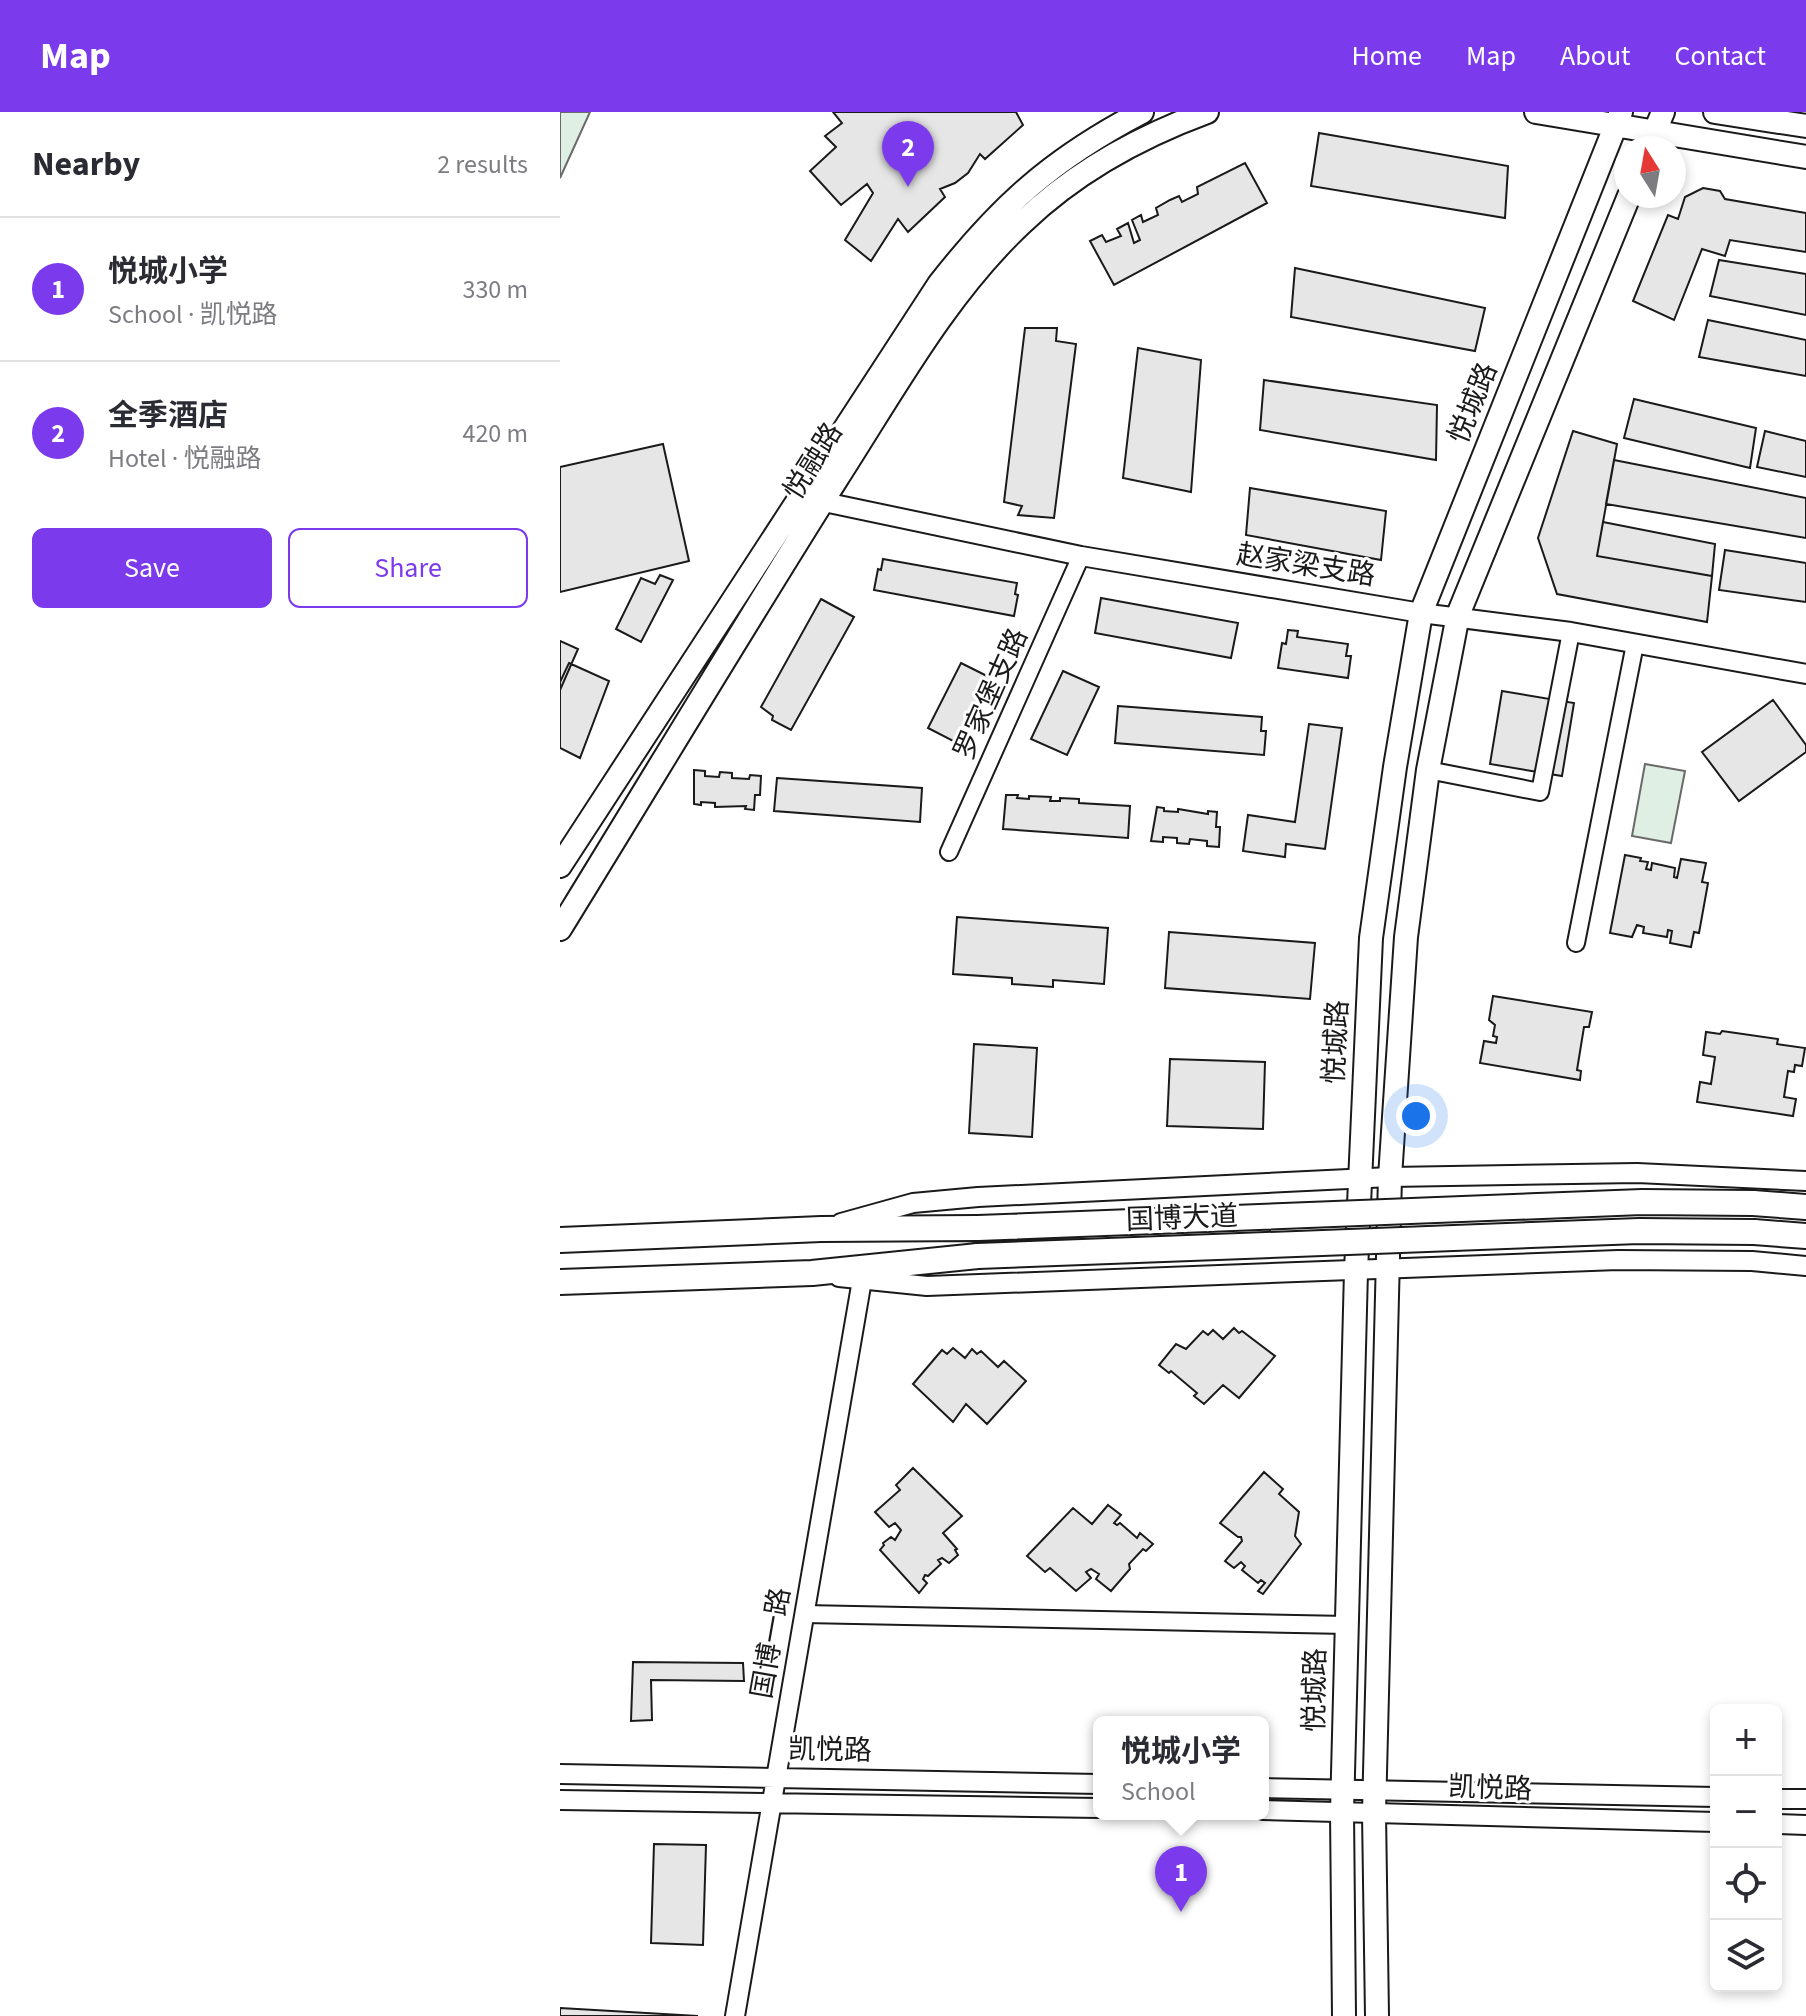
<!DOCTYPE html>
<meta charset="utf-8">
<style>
body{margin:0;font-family:"Source Sans 3","Noto Sans SC",sans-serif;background:#f2f2f3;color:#2b2b33}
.controls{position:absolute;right:24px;bottom:24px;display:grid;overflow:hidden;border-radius:12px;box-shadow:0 4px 12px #0003}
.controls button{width:72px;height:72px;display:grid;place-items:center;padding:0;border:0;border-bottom:2px solid #e1e1e2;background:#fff;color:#2b2b33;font:40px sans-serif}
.compass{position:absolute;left:1054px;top:24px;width:72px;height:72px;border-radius:50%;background:#fff;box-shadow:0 4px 12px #0003;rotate:349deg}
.you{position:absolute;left:856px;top:1004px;width:28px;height:28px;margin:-20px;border:6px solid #fff;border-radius:50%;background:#1a73e8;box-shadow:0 0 0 12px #1a73e833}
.badge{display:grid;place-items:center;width:52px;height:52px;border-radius:50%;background:#7c3aed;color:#fff;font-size:26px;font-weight:700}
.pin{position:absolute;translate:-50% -66px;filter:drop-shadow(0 2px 4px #0008)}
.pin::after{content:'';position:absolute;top:42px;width:28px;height:24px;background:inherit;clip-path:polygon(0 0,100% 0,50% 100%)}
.popup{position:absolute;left:533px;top:1604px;width:176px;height:104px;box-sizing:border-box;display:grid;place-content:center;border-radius:12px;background:#fff;filter:drop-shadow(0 2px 6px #0005);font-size:26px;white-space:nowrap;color:#7c7c81}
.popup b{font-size:30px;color:#2b2b33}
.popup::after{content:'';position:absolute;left:50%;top:100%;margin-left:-16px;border:16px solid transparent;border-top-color:#fff}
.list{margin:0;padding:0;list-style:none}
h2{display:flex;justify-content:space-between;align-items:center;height:104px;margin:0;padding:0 32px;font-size:34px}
h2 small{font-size:26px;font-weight:400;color:#7c7c81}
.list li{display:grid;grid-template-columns:52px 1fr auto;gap:24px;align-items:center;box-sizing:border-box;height:144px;padding:0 32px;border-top:2px solid #e1e1e2}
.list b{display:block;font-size:30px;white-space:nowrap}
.list p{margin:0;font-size:26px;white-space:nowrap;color:#7c7c81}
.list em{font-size:26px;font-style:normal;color:#7c7c81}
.actions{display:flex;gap:16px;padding:24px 32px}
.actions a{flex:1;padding:18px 0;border:2px solid #7c3aed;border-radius:12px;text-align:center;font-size:28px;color:#7c3aed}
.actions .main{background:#7c3aed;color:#fff}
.icon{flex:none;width:44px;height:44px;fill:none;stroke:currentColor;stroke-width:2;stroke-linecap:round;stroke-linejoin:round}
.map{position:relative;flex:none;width:1246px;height:1904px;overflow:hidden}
header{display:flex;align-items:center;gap:48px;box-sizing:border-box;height:112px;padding:0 40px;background:#7c3aed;color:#fff}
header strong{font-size:38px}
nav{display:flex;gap:44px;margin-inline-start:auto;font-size:28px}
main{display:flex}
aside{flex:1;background:#fff}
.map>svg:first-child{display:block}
.green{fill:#e0efe3;stroke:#6a6a6a;stroke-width:2}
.building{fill:#e6e6e6;stroke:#1a1a1a;stroke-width:2}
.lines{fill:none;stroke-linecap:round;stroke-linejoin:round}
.minor-casing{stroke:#1a1a1a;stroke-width:20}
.tertiary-casing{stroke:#1a1a1a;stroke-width:22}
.secondary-casing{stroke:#1a1a1a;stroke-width:26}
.primary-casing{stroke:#1a1a1a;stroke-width:28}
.minor{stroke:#fff;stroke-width:16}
.tertiary{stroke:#fff;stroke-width:18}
.secondary{stroke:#fff;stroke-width:22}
.primary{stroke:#fff;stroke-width:24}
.primary-bridge-casing{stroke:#1a1a1a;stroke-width:28;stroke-linecap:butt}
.primary-bridge{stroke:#fff;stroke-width:24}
.labels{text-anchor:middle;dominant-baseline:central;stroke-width:6;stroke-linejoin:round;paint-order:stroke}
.street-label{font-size:28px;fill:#1a1a1a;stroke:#fff}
</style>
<header>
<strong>Map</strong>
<nav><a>Home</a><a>Map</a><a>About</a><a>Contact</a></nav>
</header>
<main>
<aside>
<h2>Nearby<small>2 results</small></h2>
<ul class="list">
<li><span class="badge">1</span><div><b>悦城小学</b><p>School · 凯悦路</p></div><em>330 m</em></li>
<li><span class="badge">2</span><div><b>全季酒店</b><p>Hotel · 悦融路</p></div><em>420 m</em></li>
</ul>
<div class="actions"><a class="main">Save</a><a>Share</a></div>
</aside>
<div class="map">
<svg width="1246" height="1904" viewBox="0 0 1246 1904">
<rect width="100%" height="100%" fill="#fff"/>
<!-- green -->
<path class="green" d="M0,0H30L0,66Z
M1085,652L1125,659L1111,731L1072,724Z"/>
<!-- building -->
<path class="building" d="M273,0H456L463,13L425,47L420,42L408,61L395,71L380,77L385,85L348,120L338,107L311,149L285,128L313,81L307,72L281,93L250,59L276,35L265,24L282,11Z
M759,21L948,54L945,106L751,74Z
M685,51L707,91L554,173L530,129L542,123L546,130L561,124L557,117L568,111L574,131L580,128L572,108L581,103L583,110L598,103L596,96L610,88L619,84L622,90L638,82L637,75Z
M1143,76L1160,79L1165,87L1246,101V140L1170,128L1165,144L1142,137L1114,208L1073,189L1108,103L1118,107L1125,85Z
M1159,148L1246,162V203L1150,184Z
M735,156L925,196L915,239L731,205Z
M1148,208L1246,228V264L1139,245Z
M465,216H497L496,229L516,232L494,406L458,403L462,394L444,390Z
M578,236L641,248L631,380L563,366Z
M704,268L877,293L876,348L700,318Z
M1074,287L1196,316L1190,356L1064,326Z
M1013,319L1057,332L1037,444L1152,464L1147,510L997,482L978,426Z
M1205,319L1246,329V365L1197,355Z
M103,332L129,449L0,480V355Z
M1054,348L1246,386V426L1046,392Z
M690,376L826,399L821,448L686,423Z
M1043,410L1155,432L1152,464L1037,444Z
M1165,438L1246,451V490L1159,478Z
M323,447L457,471L455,482L458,483L454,504L314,478L318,457L321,458Z
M100,463L113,468L81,530L56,517L81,466L95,472Z
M541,486L678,511L671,546L535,521Z
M261,487L294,505L231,618L212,608L213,604L201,595Z
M728,518L738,519L737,525L788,532L786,544H791L788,566L718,556L722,531L726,532Z
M0,529L18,537L0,578Z
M9,551L49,569L20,646L0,636V570Z
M401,551L431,566L397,631L368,616Z
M503,559L539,575L507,643L471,627Z
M942,579L1014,591L1002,664L930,652Z
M1213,588L1246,633V640L1179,689L1142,640Z
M558,594L702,605L701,619H706L704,643L555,631Z
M749,612L782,616L765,737L726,732L725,745L683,739L688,703L735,710Z
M134,658L145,659V664L159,665L160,660L172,661V666L189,667L190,663L201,664L200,683H195L194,698L185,697L186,694L155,695V691L141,690V693L134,692Z
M217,666L362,676L360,710L214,699Z
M446,683H458L457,686L469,687V684L491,685L490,689H500V686L519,687V691L570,694L568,726L443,717Z
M597,695L604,696V699L618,700V697L648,702V699L657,700L656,715H660L659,735L647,734V729L630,727L629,732L617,731V726L603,725V730L591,729Z
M1065,743L1081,746L1080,749L1088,750L1086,757L1091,758L1092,751L1115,756L1114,765L1117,766L1121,747L1146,751L1142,770L1148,771L1139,821L1134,820L1131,835L1110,831L1112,819L1108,818L1107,825L1083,821L1084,815L1077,813L1072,825L1050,821Z
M397,805L548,816L544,872L493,868V875L452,872V866L393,862Z
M609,820L755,831L750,887L605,876Z
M933,884L1032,900L1029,915H1024L1017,958L1021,959L1020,968L920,951L924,929L936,931L937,925L933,924L935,913L929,908Z
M1162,919L1218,927L1217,932L1245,936L1242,954L1235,953L1234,960L1228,959L1224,985L1236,987L1233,1004L1137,990L1140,970L1151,972L1155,945L1143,943L1146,920L1160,922Z
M414,932L477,936L472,1025L409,1021Z
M610,947L705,950L703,1017L607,1014Z
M674,1216L679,1221L682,1219L715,1244L679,1286L663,1273L644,1292L634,1284L637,1281L611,1259L609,1261L599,1253L616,1232L626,1237L643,1219L648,1223L653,1218L663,1227Z
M393,1236L405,1246L412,1237L417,1242L421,1239L438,1255L444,1249L466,1269L427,1312L406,1292L393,1310L353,1272L382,1238L387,1242Z
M353,1356L402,1404L383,1421L397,1437L395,1438L398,1443L389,1451L382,1446L378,1448L381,1452L368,1464L365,1463L363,1467L367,1471L359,1481L320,1438L324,1433L323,1431L331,1425L335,1428L341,1418L335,1411L329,1415L315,1400L340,1378L336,1373Z
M704,1360L723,1377L719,1382L739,1400L735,1424L741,1432L703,1482L698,1479L705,1471L701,1468L698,1471L682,1458L685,1454L681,1450L674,1456L665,1449L682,1429L681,1425H678L660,1411Z
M548,1393L561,1403L554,1411L557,1413L560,1411L577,1426L580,1421L593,1432L586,1439L583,1437L569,1452L570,1457L551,1479L536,1467L539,1462L531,1457L526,1460L531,1466L516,1479L490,1456L485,1460L467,1444L513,1396L532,1412Z
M73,1550L183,1551L184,1569L91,1568L92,1608L71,1609Z
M94,1732L146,1733L143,1833L91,1831Z
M0,1896L138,1904H0Z"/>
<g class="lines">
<defs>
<path id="minor" d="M868,658L980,680L1011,520
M389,740L521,444
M1016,831L1075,532
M244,1502L787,1513"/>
<path id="tertiary" d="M250,387L521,444L861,501L1011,520L1246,562
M281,1111L353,1091L418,1085L830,1065L1077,1061L1246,1069
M279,1165L367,1174L1058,1148L1192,1149L1246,1154
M0,1662L539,1672
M703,1676L1156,1685
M1216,1687H1246
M0,1688L539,1696
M703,1698L1156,1710
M1216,1712L1246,1713
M175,1904L302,1168"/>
<path id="secondary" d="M976,0L1246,45
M1155,0L1246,14
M1088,36L1103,0
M0,754L379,172C441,93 492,47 582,0
M0,817C93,666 184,514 278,365C334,278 386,182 462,111C515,60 579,25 647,0
M784,1904L782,1700L796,1159L811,826L835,655L861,501L1061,0
M817,1904L814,1701L830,1065L846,825L868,658L898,503L1069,84"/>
<path id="primary" d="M1193,1091L1246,1095
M1194,1120L1246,1124
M0,1128L261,1117L418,1116
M0,1170L252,1161L418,1144"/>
</defs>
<!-- minor casing -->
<use href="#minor" class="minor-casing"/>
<!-- tertiary casing -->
<use href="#tertiary" class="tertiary-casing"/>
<!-- secondary casing -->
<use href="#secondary" class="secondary-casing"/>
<!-- primary casing -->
<use href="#primary" class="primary-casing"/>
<!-- minor -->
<use href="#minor" class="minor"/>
<!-- tertiary -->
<use href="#tertiary" class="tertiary"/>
<!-- secondary -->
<use href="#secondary" class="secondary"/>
<!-- primary -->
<use href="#primary" class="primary"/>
<defs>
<path id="primary-bridge" d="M418,1116L1082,1090L1193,1091
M418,1144L1079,1119L1194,1120"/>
</defs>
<!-- primary-bridge casing -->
<use href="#primary-bridge" class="primary-bridge-casing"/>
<!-- primary-bridge -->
<use href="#primary-bridge" class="primary-bridge"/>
</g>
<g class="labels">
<!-- street labels -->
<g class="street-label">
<text transform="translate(913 291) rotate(-68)">悦城路</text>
<text transform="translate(253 349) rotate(-58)">悦融路</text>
<text transform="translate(746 453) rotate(9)">赵家梁支路</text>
<text transform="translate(431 582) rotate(-66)">罗家堡支路</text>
<text transform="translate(776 930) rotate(-87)">悦城路</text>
<text transform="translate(622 1106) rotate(-2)">国博大道</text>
<text transform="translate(211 1531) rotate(-80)">国博一路</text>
<text transform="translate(755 1578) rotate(-89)">悦城路</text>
<text transform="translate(270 1638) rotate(1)">凯悦路</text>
<text transform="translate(930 1676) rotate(2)">凯悦路</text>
</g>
</g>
</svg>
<div class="controls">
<button>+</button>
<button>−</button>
<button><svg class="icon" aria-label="locate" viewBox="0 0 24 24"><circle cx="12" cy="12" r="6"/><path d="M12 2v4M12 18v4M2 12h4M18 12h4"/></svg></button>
<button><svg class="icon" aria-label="layers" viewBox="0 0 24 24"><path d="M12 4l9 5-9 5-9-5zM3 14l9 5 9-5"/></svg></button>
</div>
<svg class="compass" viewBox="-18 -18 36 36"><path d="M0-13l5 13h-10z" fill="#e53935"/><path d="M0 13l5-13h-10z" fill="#7c7c81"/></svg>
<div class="you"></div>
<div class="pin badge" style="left:621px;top:1800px">1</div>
<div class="popup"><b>悦城小学</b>School</div>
<div class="pin badge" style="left:348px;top:75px">2</div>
</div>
</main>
